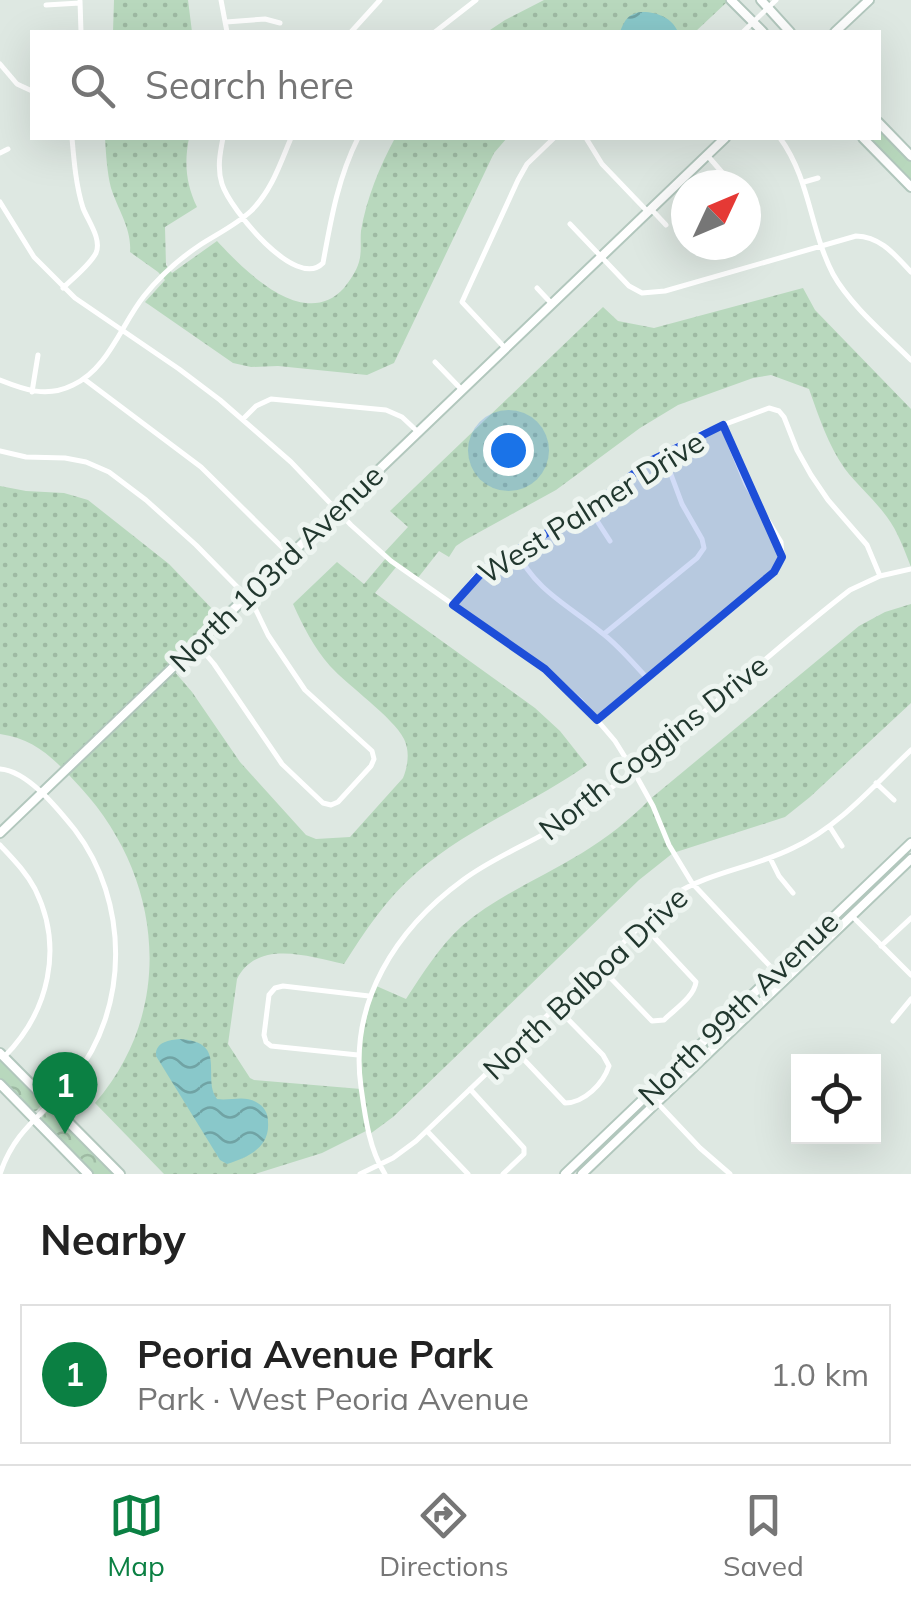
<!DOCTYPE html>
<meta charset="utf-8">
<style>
body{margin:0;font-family:Mulish,sans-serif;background:#f2f2f2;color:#222}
.controls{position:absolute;right:30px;bottom:30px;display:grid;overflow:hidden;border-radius:0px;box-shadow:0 10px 40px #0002}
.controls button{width:90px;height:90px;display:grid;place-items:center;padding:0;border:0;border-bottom:2px solid #e0e0e0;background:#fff;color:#222;font:50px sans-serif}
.compass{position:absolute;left:671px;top:170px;width:90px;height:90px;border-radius:50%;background:#fff;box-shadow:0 10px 40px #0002;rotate:46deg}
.you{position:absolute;left:508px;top:450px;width:35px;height:35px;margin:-25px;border:8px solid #fff;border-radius:50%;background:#1a73e8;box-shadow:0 0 0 15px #1a73e833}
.badge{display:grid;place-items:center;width:65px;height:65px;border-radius:50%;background:#0b8043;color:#fff;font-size:32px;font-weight:700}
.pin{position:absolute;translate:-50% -82px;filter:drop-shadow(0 2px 5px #0008)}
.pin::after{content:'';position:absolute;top:52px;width:35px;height:30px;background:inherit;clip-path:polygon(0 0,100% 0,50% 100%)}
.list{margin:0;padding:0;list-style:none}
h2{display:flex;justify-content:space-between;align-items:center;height:130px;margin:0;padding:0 40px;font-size:42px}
h2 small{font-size:32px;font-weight:400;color:#767676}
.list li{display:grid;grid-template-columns:65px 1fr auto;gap:30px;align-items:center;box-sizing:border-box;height:140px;margin:0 20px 20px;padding:0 20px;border:2px solid #e0e0e0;border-radius:0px}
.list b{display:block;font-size:38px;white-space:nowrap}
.list p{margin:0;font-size:32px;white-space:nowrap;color:#767676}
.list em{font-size:32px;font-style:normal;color:#767676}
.icon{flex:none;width:55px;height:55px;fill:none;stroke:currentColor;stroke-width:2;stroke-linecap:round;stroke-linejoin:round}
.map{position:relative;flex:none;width:911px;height:1174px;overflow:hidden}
.search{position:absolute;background:#fff;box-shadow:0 10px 40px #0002;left:30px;right:30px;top:30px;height:110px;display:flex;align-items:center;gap:25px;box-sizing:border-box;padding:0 35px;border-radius:0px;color:#767676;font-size:38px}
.sheet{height:290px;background:#fff}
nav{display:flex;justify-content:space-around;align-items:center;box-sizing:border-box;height:140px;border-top:2px solid #e0e0e0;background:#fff;font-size:28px;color:#767676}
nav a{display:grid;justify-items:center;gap:5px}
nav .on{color:#0b8043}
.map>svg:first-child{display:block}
.grass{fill:url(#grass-dots)}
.park{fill:url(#park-crowns)}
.water{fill:url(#water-waves)}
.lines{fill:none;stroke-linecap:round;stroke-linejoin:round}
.secondary-casing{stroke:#b2c7bd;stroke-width:12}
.street{stroke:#fff;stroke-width:5}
.secondary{stroke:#fff;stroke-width:8}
.marked{fill:#1d4ed8;fill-opacity:0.2;stroke:#1d4ed8;stroke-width:8;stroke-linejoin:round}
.labels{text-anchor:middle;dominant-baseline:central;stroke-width:10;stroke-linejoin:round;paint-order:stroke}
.street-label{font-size:30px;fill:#21372e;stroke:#eef5f1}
</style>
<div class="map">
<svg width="911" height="1174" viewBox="0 0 911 1174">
<defs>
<pattern id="grass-dots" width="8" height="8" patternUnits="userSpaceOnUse" patternTransform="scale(2.5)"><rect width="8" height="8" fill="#b8d8bd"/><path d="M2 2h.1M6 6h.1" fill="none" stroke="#9ebaa3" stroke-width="1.8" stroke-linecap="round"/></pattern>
<pattern id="park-crowns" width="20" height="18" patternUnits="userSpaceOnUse" patternTransform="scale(2.5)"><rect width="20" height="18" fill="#b8d8bd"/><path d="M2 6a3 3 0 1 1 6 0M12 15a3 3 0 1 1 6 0" fill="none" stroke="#9ebaa3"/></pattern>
<pattern id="water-waves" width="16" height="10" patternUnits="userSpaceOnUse" patternTransform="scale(2.5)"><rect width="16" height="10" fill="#89c8ca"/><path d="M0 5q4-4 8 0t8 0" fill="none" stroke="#70a3a4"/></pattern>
</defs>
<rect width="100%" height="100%" fill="#dee8e2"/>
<!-- grass -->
<path class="grass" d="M114,0H188L192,32H113Z
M544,0H726L728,1L695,32H487L505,20Z
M105,138H189C184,163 186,184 197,207L165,227L166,265L172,273L217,241C244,270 304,332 344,288C350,280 356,272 359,262C362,252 360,241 361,231C366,199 380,166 395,138H507L494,153L394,363L367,375L278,366L251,367L233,363L145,302L165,280L158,272L130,252C132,229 118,210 111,188C107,172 106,154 105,138Z
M803,288L815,310L911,409V567C904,549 898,532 887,517C874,499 858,486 845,469C828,445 819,417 809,389L771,375L753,378L678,405L640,428L556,490L465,540L456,546L449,557L439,551L417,579L397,566L375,593L535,708L560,731L587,765C532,804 467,828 416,873C386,899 365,931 344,964C310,957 258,938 237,979L228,1044L250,1078L254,1080L361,1089L358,1055L374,985L406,999C423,973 439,947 462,926C498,895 543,877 582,853C606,838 630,820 649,800L859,626L885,612L911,604V703L810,797L785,817L673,853L639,880L393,1117L370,1134L368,1130L322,1153L255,1174H164L95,1103C177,1009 162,876 81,788C56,761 37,739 0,734V486L26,491L64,493L88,500L169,564L218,615L168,664L192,692L240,762L306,835L316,839L350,837L403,778C408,766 410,751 404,739C393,717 348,686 330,666C314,648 303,626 293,604L337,562L364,584L386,558L383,554L408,527L390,511L603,307L618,321L654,328Z"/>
<!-- park -->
<path class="park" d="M879,125L911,159V183L867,138H878Z
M0,1056L43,1100V1104L36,1111H31L0,1080Z
M48,1110H53L116,1174H92L42,1122L41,1118Z"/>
<!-- water -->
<path class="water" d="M640,12C655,11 672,17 678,32H620C625,20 627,15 640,12Z
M180,1039C229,1042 201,1078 217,1099C230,1101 244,1095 256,1102C264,1106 268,1113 268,1122C270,1147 249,1157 227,1164L220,1160L156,1056C155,1042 169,1040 180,1039Z"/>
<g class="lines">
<defs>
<path id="secondary" d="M731,0L763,32
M761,0L790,32
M835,32L869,0
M878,122L911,156
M863,138L911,187
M0,833L725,138
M0,1053L120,1174
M0,1084L88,1174
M565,1174L911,843
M582,1174L911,859"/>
</defs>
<!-- secondary casing -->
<use href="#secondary" class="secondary-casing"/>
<!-- street -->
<path class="street" d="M221,0L227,32
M80,1L81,32
M46,5L80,3
M226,22L265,19L280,23
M351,32L380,0
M435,32L476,0
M743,32L776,0
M0,64L17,84L32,91
M223,138C220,153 217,168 222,184C230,209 296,291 323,263C331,219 338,178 358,138
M586,138L602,164L648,212
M780,138C810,179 810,230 833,274C850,305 886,335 911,360
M0,153L8,149
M707,155L733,185
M804,182L818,178
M0,202L34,257L75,298L179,369L220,400L291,462L351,525L391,561L545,669L581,701L615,741L633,770L653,806L669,845L692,883L783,980
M651,209L666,225
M570,224L629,286L642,293L665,291L856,236C881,237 894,254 911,272
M63,288C73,278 89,266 96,253C102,239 88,221 83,208C76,186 74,161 72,138
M537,288L552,304
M506,349L462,302L518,180L527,164L554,138
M435,362L462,390
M84,379L201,467L290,555
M0,380C25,390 47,398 73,385C108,369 121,325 144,296C160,276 179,259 200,245C217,234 236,225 251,211C272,190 280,164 291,138
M32,392L38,355
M243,419L256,406L271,399L386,410L402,417L418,432
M0,451L26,457L65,458L86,462L109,472L146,500L196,545L252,602L268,635L305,690L372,751L374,759L371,766L338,802L331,805L323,803L282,764L214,664L197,644
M590,510L610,541
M517,551C534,590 571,607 602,633C619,646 632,662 647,678
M454,605L474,578L487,567L589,509L663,453L704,432L769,408L779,411L784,417L797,450L811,475L828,500L867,545L880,576
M604,634L697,558L704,548L702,539L682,504L663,453
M597,720L769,576L778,566L782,557L781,542L746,484L723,427
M0,769C28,771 58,809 75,830C129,901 130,1008 73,1079C45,1114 15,1128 0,1174
M876,783L894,800
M830,827L842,846
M0,845C13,859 26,872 35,889C64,947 49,1012 4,1057
M770,858L779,876L793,893
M852,916L911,975
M881,946L911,918
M599,966L652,1021L664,1020C675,1009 694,997 696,982L642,924
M893,1021L911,999
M514,1049L565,1103C584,1103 603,1084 609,1066L603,1055L556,1007
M358,1055L271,1046L266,1042L264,1035L269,995L275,988L283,986L369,996
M470,1089L524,1148V1154L503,1174
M649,1094L700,1148L730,1174
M427,1131L468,1174
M360,1174L393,1158L416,1141L672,896C711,871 753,868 793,848C840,826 874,785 911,750
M385,1174C369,1149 365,1116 361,1087C349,1002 396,929 463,880C495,856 534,842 568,820C587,807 605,792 623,779C701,718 772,650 850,590L880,576L911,569"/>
<!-- secondary -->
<use href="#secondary" class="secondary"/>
</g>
<!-- marked area -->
<path class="marked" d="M723,425L782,557L774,572L597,720L545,669L453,605L487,567L589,509L650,461Z"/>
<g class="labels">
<!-- street labels -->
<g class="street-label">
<text transform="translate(591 507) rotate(-32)">West Palmer Drive</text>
<text transform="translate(276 568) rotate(-44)">North 103rd Avenue</text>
<text transform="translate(653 747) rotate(-38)">North Coggins Drive</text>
<text transform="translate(585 983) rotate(-43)">North Balboa Drive</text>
<text transform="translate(738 1008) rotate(-44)">North 99th Avenue</text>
</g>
</g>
</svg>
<div class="controls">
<button><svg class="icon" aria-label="locate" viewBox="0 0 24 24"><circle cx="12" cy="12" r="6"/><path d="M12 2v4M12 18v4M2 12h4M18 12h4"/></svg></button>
</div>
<svg class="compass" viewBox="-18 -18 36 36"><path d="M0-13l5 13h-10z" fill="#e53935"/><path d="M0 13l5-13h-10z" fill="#767676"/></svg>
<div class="you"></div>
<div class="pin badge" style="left:65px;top:1134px">1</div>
<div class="search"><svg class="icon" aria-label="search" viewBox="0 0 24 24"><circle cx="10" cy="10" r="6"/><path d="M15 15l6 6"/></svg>Search here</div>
</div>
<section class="sheet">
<h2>Nearby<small></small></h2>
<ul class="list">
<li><span class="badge">1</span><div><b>Peoria Avenue Park</b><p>Park · West Peoria Avenue</p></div><em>1.0 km</em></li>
</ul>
</section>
<nav>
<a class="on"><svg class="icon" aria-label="map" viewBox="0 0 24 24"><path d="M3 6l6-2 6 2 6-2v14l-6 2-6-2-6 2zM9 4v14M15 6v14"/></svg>Map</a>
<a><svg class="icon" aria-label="directions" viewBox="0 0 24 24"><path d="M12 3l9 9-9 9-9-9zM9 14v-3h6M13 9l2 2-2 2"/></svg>Directions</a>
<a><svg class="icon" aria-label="saved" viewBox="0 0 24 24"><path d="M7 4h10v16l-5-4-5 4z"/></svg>Saved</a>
</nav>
